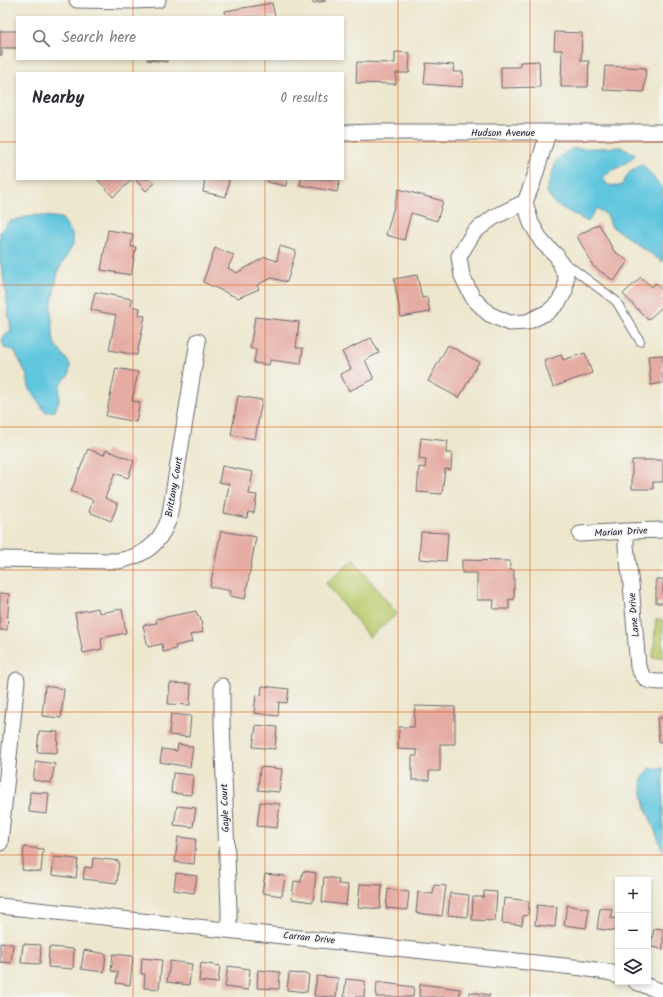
<!DOCTYPE html>
<meta charset="utf-8">
<style>
body{margin:0;font-family:Kalam,sans-serif;background:#f7f7f7;color:#2b2b33}
.controls{position:absolute;right:12px;bottom:12px;display:grid;overflow:hidden;border-radius:0px;box-shadow:0 2px 6px #0003}
.controls button{width:36px;height:36px;display:grid;place-items:center;padding:0;border:0;border-bottom:1px solid #e1e1e2;background:#fff;color:#2b2b33;font:20px sans-serif}
.list{margin:0;padding:0;list-style:none}
h2{display:flex;justify-content:space-between;align-items:center;height:52px;margin:0;padding:0 16px;font-size:17px}
h2 small{font-size:13px;font-weight:400;color:#7c7c81}
.icon{flex:none;width:22px;height:22px;fill:none;stroke:currentColor;stroke-width:2;stroke-linecap:round;stroke-linejoin:round}
.map{position:relative;flex:none;width:663px;height:997px;overflow:hidden}
.search{position:absolute;background:#fff;box-shadow:0 2px 6px #0003;left:16px;top:16px;width:328px;height:44px;display:flex;align-items:center;gap:10px;box-sizing:border-box;padding:0 14px;border-radius:0px;color:#7c7c81;font-size:15px}
.panel{position:absolute;background:#fff;box-shadow:0 2px 6px #0003;left:16px;top:72px;width:328px;height:108px;border-radius:0px}
.map>svg:first-child{display:block}
.green{fill:#b9ca6c;stroke:#6e7654}
.water{fill:#60c6de;stroke:#41748c}
.building{fill:#e5aca3}
.lines{fill:none;stroke-linecap:round;stroke-linejoin:round}
.lane-casing{stroke:#69676e;stroke-width:10}
.street-casing{stroke:#69676e;stroke-width:17}
.lane{stroke:#fff;stroke-width:8}
.street{stroke:#fff;stroke-width:15}
.grid{fill:none;stroke:#de560e;stroke-width:1;stroke-opacity:0.55}
.labels{text-anchor:middle;dominant-baseline:central;stroke-width:3;stroke-linejoin:round;paint-order:stroke}
.street-label{font-size:10px;fill:#22223b;stroke:#f6f6f2}
</style>
<div class="map">
<svg width="663" height="997" viewBox="0 0 663 997">
<rect width="100%" height="100%" fill="#f6f6f2"/>
<filter id="ink" filterUnits="userSpaceOnUse"><feTurbulence type="fractalNoise" baseFrequency=".025" numOctaves="2"/><feDisplacementMap in="SourceGraphic" scale="8" xChannelSelector="R" yChannelSelector="G"/><feConvolveMatrix kernelMatrix="1 2 1 2 8 2 1 2 1" color-interpolation-filters="sRGB"/></filter>
<filter id="wash" filterUnits="userSpaceOnUse"><feTurbulence type="fractalNoise" baseFrequency=".012" numOctaves="4" result="noise"/><feDisplacementMap in="SourceGraphic" scale="16" xChannelSelector="R" yChannelSelector="G"/><feGaussianBlur stdDeviation="0.9" result="paint"/><feColorMatrix in="noise" values="0 0 0 0 0 0 0 0 0 0 0 0 0 0 0 0 0 1.4 0 .05"/><feComposite in="paint" operator="in"/></filter>
<g filter="url(#wash)">
<rect width="100%" height="100%" fill="#ede7ce"/>
<!-- green -->
<path class="green" d="M354,560L397,614L369,637L326,583Z
M656,619L663,620V658H653Z"/>
<!-- water -->
<path class="water" d="M621,147L636,154L625,164L613,170L603,177L607,185L621,186L629,173L642,164L658,183L663,188V262L611,226L608,216L597,208L588,222L555,204L546,191L557,159L571,149Z
M34,215L62,218L72,234V247L58,271L51,308L54,343L70,364L69,375L60,385L59,400L55,411L45,412L29,387L27,375L14,350L4,348L2,338L11,330L3,274L0,261V232L8,222Z
M650,768H663V851L645,805L641,781Z"/>
<g id="blocks">
<!-- building -->
<path class="building" d="M312,0H326V1L313,3Z
M272,3L275,17H226L225,11Z
M0,31H17V48H2V55H0Z
M555,32L582,33L581,61H589L588,87H561L562,50H554Z
M395,52L410,53L409,73H396V84L356,83L357,62L395,63Z
M147,59H167V62L147,60Z
M539,61L540,87L501,88V67H520V62Z
M426,63L454,65L453,72H463L462,87L424,84Z
M605,66L646,68L644,92L603,90Z
M97,179H133L113,197Z
M135,179H151L155,183L146,191Z
M205,179H229L226,197L203,192Z
M268,179H287L286,186L267,182Z
M301,179H340L337,192L300,185Z
M399,189L443,201L437,221L411,213L404,240L386,235Z
M599,224L614,251L628,261L614,281L593,266L577,236Z
M108,230L133,234L131,247H136L131,275L101,270Z
M280,246L296,251L287,282L272,278L257,285L259,289L238,298L203,282L215,248L234,255L228,268L237,273L265,257L277,261Z
M417,275L422,298L427,297L430,312L401,317L394,279Z
M641,277L652,287L656,283L663,291V295L660,297L663,300V306L648,320L623,294Z
M95,292L132,299L131,306L140,308L139,315L145,316L137,355L109,350L116,315L91,310Z
M255,317L299,322L296,348H303L301,364L270,360L269,365L254,363L256,349L250,348Z
M371,338L379,353L365,360L374,379L349,391L340,374L351,369L342,352Z
M448,345L479,362L459,398L428,381Z
M585,353L592,373L553,387L544,361L561,355L563,360Z
M663,355V383L651,385L648,356Z
M116,368L138,372L132,401L140,402L136,422L106,416Z
M238,396L262,400L255,439L231,435Z
M421,438L448,441L446,453H452L451,470L445,469L442,494L417,492L419,467L425,468L426,460L419,459Z
M88,449L104,455L106,450L134,461L128,478L115,473L105,498L118,504L111,521L89,512L93,500L71,491Z
M632,460H663V482H653V489H632Z
M222,466L253,472L249,494L257,495L254,513L248,512L247,518L224,513L229,484L219,482Z
M221,531L256,537L245,599L230,596L231,591L210,587Z
M421,532L448,533L446,561L419,559Z
M462,560L510,561V570H514V600L509,599V609H493L494,600H477V573H462Z
M656,579H663V603H656Z
M0,593L9,594L7,630H0Z
M98,608L99,613L122,609L126,633L101,638L102,649L83,653L75,613Z
M196,611L198,617L200,616L203,632L190,635L192,642L175,646L176,649L163,652L162,644L148,647L143,625L157,623L156,619Z
M170,683L191,684L190,705L168,704Z
M45,686L64,689L61,718L42,716Z
M262,686L289,689L287,703L279,702L278,716L254,713L256,695L261,696Z
M415,706L455,707V744H440V771H429V780H412V756H417V750L398,749L399,727H414Z
M171,714L191,716L189,737L169,735Z
M657,718H663V742H659Z
M256,725L277,727L275,749L253,747Z
M39,731L58,732L57,753L37,752Z
M178,744L193,747L190,767L160,762L162,749L177,751Z
M36,761L55,764L51,783L33,780Z
M260,767L282,769L279,792L258,790Z
M173,773L193,775L191,795L171,793Z
M30,792L49,793L47,814L29,812Z
M260,802L280,804L277,828L257,826Z
M177,806L196,808L193,827L174,825Z
M178,837L196,839L194,864L175,862Z
M24,847L43,849L41,872L22,870Z
M54,857L78,859L76,878L52,875Z
M93,858L119,861L117,883L83,879L85,867L92,868Z
M303,871L316,873L313,902L292,899L294,881L301,882Z
M176,873L197,876L194,893L174,890Z
M265,874L285,876L282,896L262,893Z
M324,877L339,879L338,884L348,885L346,905L322,902Z
M360,884L382,885L380,909L358,907Z
M434,885L446,886L442,916L416,913L418,892L433,894Z
M388,889L409,892L407,910L386,908Z
M484,891L497,892L495,921L472,920L473,897H484Z
M450,893L469,895L467,917L448,915Z
M504,898L529,901L528,915L523,916L522,925L502,923Z
M537,905L557,907L555,927L535,925Z
M567,905L589,909L586,928L564,925Z
M600,908L612,909L611,918L617,919L616,931L597,929Z
M654,928L663,929V949L651,947Z
M0,943L13,944L11,963L0,962Z
M23,944L41,945L40,964L21,963Z
M49,947L74,949L73,969L48,967Z
M84,950L106,954L104,972L81,969Z
M113,954L133,956L130,985L116,983L118,972L111,971Z
M142,958L162,960L159,989L144,988L145,974H141Z
M170,961L192,964L189,985L167,982Z
M201,963L220,966L218,983L199,981Z
M228,966L250,969L248,990L225,987Z
M258,970L280,972L279,989L257,988Z
M289,973L309,974L307,992L287,990Z
M317,976L338,978L336,997L314,996Z
M346,979L365,981L364,997H344Z
M377,982L414,987L413,997H376Z
M420,984L460,989L459,997H419Z
M470,992L490,995L489,997H469Z"/>
</g>
</g>
<g filter="url(#ink)">
<use href="#blocks" fill-opacity="0" stroke="#69676e" stroke-width="1"/>
<g class="lines">
<defs>
<path id="lane" d="M560,259L616,301L640,341"/>
<path id="street" d="M77,0L133,1L158,0
M343,133L376,132H663
M525,202L531,223L542,242L557,256L566,277L565,291L558,303L548,312L527,322L509,323L489,314L473,298L462,276L459,256L474,232L494,217L525,202L533,182L548,133
M626,531V546L631,584L638,667C645,681 647,682 663,682
M580,534L626,531L663,530
M0,559L117,561C135,558 153,550 162,533C165,529 167,523 169,519L198,341
M222,686V723L229,909V930
M0,843L17,680
M0,906L583,968L612,973L618,976
M636,982L663,992"/>
</defs>
<!-- lane casing -->
<use href="#lane" class="lane-casing"/>
<!-- street casing -->
<use href="#street" class="street-casing"/>
<!-- lane -->
<use href="#lane" class="lane"/>
<!-- street -->
<use href="#street" class="street"/>
</g>
</g>
<!-- grid -->
<path class="grid" d="M133,0V17M265,0V17M398,0V997M530,0V997M133,59V73M265,59V73M0,142H17M343,142H663M133,179V997M265,179V997M0,285H663M0,427H663M0,570H663M0,712H663M0,855H663"/>
<g class="labels">
<!-- street labels -->
<g class="street-label">
<text x="503" y="133">Hudson Avenue</text>
<text transform="translate(174 487) rotate(-80)">Brittany Court</text>
<text transform="translate(621 532) rotate(-3)">Marian Drive</text>
<text transform="translate(634 615) rotate(-95)">Lane Drive</text>
<text transform="translate(225 808) rotate(-92)">Gayle Court</text>
<text transform="translate(309 938) rotate(6)">Carran Drive</text>
</g>
</g>
</svg>
<div class="controls">
<button>+</button>
<button>−</button>
<button><svg class="icon" aria-label="layers" viewBox="0 0 24 24"><path d="M12 4l9 5-9 5-9-5zM3 14l9 5 9-5"/></svg></button>
</div>
<div class="search"><svg class="icon" aria-label="search" viewBox="0 0 24 24"><circle cx="10" cy="10" r="6"/><path d="M15 15l6 6"/></svg>Search here</div>
<section class="panel">
<h2>Nearby<small>0 results</small></h2>
<ul class="list">
</ul>
</section>
</div>
